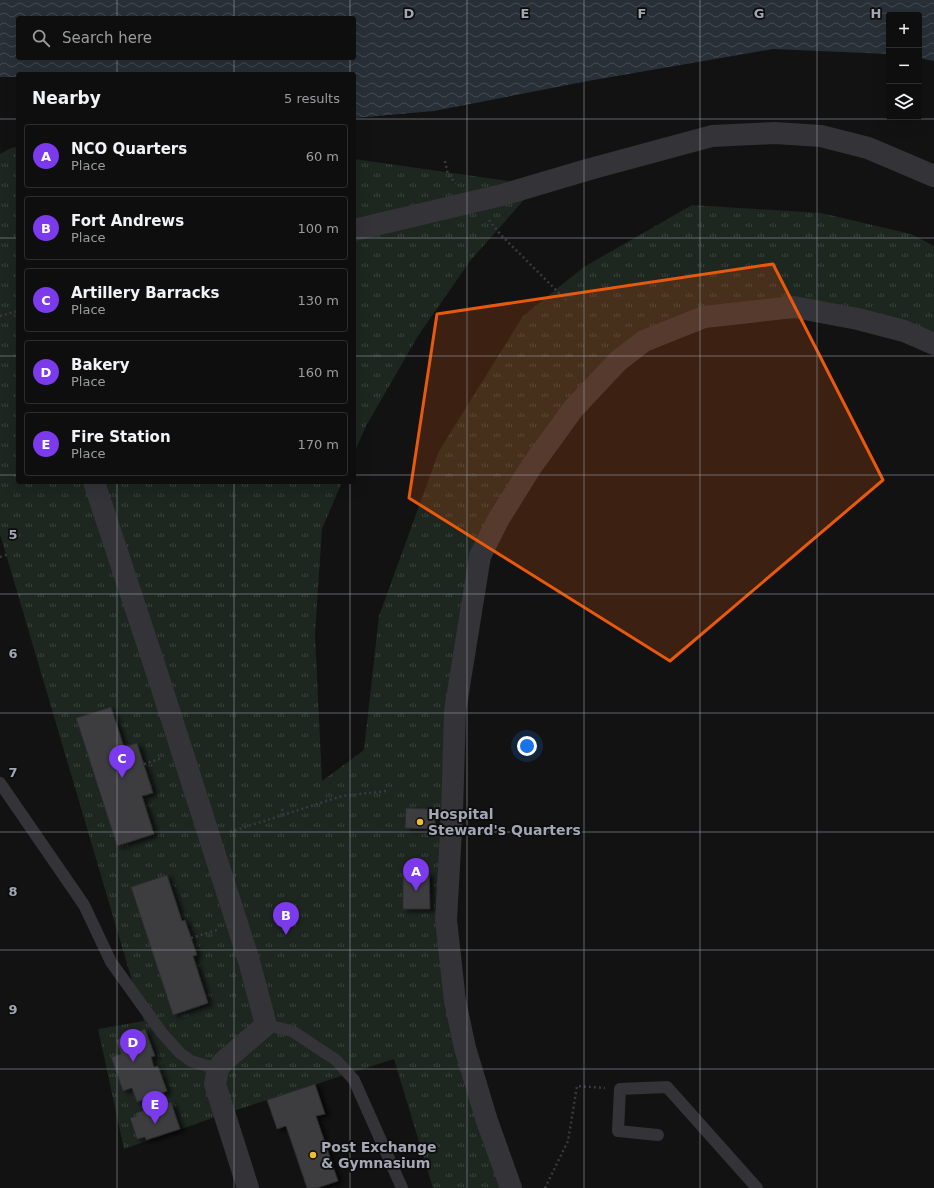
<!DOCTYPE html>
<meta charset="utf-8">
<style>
body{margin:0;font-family:"DejaVu Sans",sans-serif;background:#171717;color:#f1f3f6}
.controls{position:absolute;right:12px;top:12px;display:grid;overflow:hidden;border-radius:4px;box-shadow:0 4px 16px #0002}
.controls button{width:36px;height:36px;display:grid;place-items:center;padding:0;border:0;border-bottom:1px solid #2e2e2e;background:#0e0e0e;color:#f1f3f6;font:20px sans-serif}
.you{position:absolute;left:527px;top:746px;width:14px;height:14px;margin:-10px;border:3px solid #fff;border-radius:50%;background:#1a73e8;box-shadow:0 0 0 6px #1a73e833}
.badge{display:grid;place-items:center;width:26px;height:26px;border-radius:50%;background:#7c3aed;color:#fff;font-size:13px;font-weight:700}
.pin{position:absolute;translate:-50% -33px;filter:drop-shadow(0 1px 2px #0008)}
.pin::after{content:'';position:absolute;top:21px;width:14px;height:12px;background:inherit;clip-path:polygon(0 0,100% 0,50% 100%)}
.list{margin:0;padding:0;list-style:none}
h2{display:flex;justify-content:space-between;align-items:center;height:52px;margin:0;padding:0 16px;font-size:17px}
h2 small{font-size:13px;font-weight:400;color:#9b9c9e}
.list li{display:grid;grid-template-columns:26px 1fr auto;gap:12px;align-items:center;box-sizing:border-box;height:64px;margin:0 8px 8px;padding:0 8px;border:1px solid #2e2e2e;border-radius:4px}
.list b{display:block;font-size:15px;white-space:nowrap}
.list p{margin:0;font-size:13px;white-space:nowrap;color:#9b9c9e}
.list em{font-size:13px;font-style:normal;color:#9b9c9e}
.icon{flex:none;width:22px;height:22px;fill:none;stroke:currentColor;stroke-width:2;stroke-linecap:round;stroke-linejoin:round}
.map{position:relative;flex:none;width:934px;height:1188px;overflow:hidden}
.search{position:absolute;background:#0e0e0e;box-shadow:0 4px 16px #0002;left:16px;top:16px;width:340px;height:44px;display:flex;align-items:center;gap:10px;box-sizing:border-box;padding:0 14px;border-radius:4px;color:#9b9c9e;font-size:15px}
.panel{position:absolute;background:#0e0e0e;box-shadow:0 4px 16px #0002;left:16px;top:72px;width:340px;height:412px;border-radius:4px}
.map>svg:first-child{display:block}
.grass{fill:url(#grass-tufts)}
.water{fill:url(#water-waves);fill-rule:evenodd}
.building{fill:#3c3c40;stroke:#2c2c2f;filter:url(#shadow)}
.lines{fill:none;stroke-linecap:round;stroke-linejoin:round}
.path{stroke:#393a3f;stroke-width:2.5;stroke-dasharray:2 3;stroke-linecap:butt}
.service{stroke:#333338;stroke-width:12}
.minor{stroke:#333338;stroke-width:22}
.marked{fill:#e8590c;fill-opacity:0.2;stroke:#e8590c;stroke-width:3;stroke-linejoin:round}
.grid{fill:none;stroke:#a3a7b4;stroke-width:1;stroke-opacity:0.55}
.poi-dot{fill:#eebe2f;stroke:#0d0d0e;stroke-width:1.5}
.labels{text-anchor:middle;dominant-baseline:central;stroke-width:3.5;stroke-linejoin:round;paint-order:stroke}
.poi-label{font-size:14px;font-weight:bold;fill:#a3a7b4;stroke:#0d0d0e;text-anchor:start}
.grid-label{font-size:13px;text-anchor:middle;font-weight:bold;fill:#a3a7b4;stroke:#0d0d0e;stroke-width:3.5;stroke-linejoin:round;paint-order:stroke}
</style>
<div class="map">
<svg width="934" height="1188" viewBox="0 0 934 1188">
<defs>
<pattern id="grass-tufts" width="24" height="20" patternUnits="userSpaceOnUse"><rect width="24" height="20" fill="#1e2620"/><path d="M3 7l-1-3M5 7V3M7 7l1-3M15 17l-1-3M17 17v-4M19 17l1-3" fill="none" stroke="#3c433e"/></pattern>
<pattern id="water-waves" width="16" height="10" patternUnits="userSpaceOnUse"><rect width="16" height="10" fill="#292f37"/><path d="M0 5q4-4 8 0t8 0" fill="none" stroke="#454a52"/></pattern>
<filter id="shadow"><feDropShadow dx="4.5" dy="2.5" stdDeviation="2" flood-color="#0009"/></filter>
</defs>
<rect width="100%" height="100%" fill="#121213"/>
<!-- grass -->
<path class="grass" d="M18,147V482H342L322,529L315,634L322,781L364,750L379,616L439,451L523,316L584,267L692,205L821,213L911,234L934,246V345L820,312L717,316L618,361L480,556L452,814L455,1001L511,1188H433L394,1059L224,1114L124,1149L98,1029L144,1021L0,534V154L11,148Z
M354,159L537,185L470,261L418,336L366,426L354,453Z"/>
<!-- water -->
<path class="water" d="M0,0H934V61L919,58V15H889V54L773,49L588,81L434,111L354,118V74H18V77H0ZM18,18H354V58H18Z"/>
<!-- building -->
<path class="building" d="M111,707L124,747L137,743L153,793L142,796L154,834L117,846L76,718Z
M406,808L428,809V816H435V829L405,828Z
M403,873H429L430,909H403Z
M167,875L182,921L185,920L197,955L193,956L208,1003L173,1015L131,887Z
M145,1029L155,1056L151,1057L154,1067L158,1066L167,1091L137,1102L132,1088L123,1091L111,1057L121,1054L116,1040Z
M315,1084L325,1114L316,1116L338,1181L317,1188H307L286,1126L277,1129L267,1100Z
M171,1102L180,1129L146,1140L145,1137L137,1139L130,1118L136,1116V1113Z"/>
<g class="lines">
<!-- path -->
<path class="path" d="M445,161L448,175L456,183
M489,220L500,234L566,300
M0,316L18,311
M0,557L9,554
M144,764L162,758
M282,809L284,815
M230,832L342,796L387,791
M191,938L217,930
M545,1188L568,1141L577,1086L605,1088"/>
<!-- service -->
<path class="service" d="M0,783L84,905L111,962L162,1033L180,1053L191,1061L218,1069
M266,1025L292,1031L336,1060L354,1080L402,1188
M658,1135L618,1131L620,1089L667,1087L757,1188"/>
<!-- minor -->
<path class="minor" d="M354,230L502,195L590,169L712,136L775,133L821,136L868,148L934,176
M94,482L158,676L227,892L249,961L266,1025L223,1062L218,1069L215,1084L248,1188
M511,1188L487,1121L465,1048L455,1001L446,920L452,814L455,711L480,556L498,520L531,467L573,409L618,361L644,341L704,317L794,307L858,319L904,331L934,344"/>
</g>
<!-- marked area -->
<path class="marked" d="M773,264L883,480L670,661L409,498L437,314Z"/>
<!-- grid -->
<path class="grid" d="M117,0V18M234,0V18M350,0V18M467,0V1188M584,0V1188M700,0V1188M817,0V1188M117,58V74M234,58V74M350,58V74M0,119H18M354,119H934M0,238H18M354,238H934M0,356H18M354,356H934M0,475H18M354,475H934M117,482V1188M234,482V1188M350,482V1188M0,594H934M0,713H934M0,832H934M0,950H934M0,1069H934"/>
<!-- markers -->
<g class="poi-dot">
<circle cx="420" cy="822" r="4"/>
<circle cx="313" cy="1155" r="4"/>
</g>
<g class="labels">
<!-- poi labels -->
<g class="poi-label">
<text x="428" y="814">Hospital<tspan x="428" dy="16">Steward's Quarters</tspan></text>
<text x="321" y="1147">Post Exchange<tspan x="321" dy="16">&amp; Gymnasium</tspan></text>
</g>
</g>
<g class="grid-label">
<text x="409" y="18">D</text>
<text x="525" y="18">E</text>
<text x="642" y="18">F</text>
<text x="759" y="18">G</text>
<text x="876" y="18">H</text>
<text x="13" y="539">5</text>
<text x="13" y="658">6</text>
<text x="13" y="777">7</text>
<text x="13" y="896">8</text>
<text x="13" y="1014">9</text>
</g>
</svg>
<div class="controls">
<button>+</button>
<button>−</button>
<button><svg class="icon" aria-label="layers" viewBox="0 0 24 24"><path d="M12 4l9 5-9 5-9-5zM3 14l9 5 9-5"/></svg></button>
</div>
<div class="you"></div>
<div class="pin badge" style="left:416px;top:891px">A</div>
<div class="pin badge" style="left:286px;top:935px">B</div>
<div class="pin badge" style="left:122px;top:778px">C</div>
<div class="pin badge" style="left:133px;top:1062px">D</div>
<div class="pin badge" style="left:155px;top:1124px">E</div>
<div class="search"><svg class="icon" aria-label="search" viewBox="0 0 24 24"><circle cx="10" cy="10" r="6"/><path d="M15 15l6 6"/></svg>Search here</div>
<section class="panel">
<h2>Nearby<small>5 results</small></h2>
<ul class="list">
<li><span class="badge">A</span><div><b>NCO Quarters</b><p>Place</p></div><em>60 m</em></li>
<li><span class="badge">B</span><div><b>Fort Andrews</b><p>Place</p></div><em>100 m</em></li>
<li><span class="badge">C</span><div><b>Artillery Barracks</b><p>Place</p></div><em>130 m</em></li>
<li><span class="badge">D</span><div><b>Bakery</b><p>Place</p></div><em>160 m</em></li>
<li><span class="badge">E</span><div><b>Fire Station</b><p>Place</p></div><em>170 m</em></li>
</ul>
</section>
</div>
